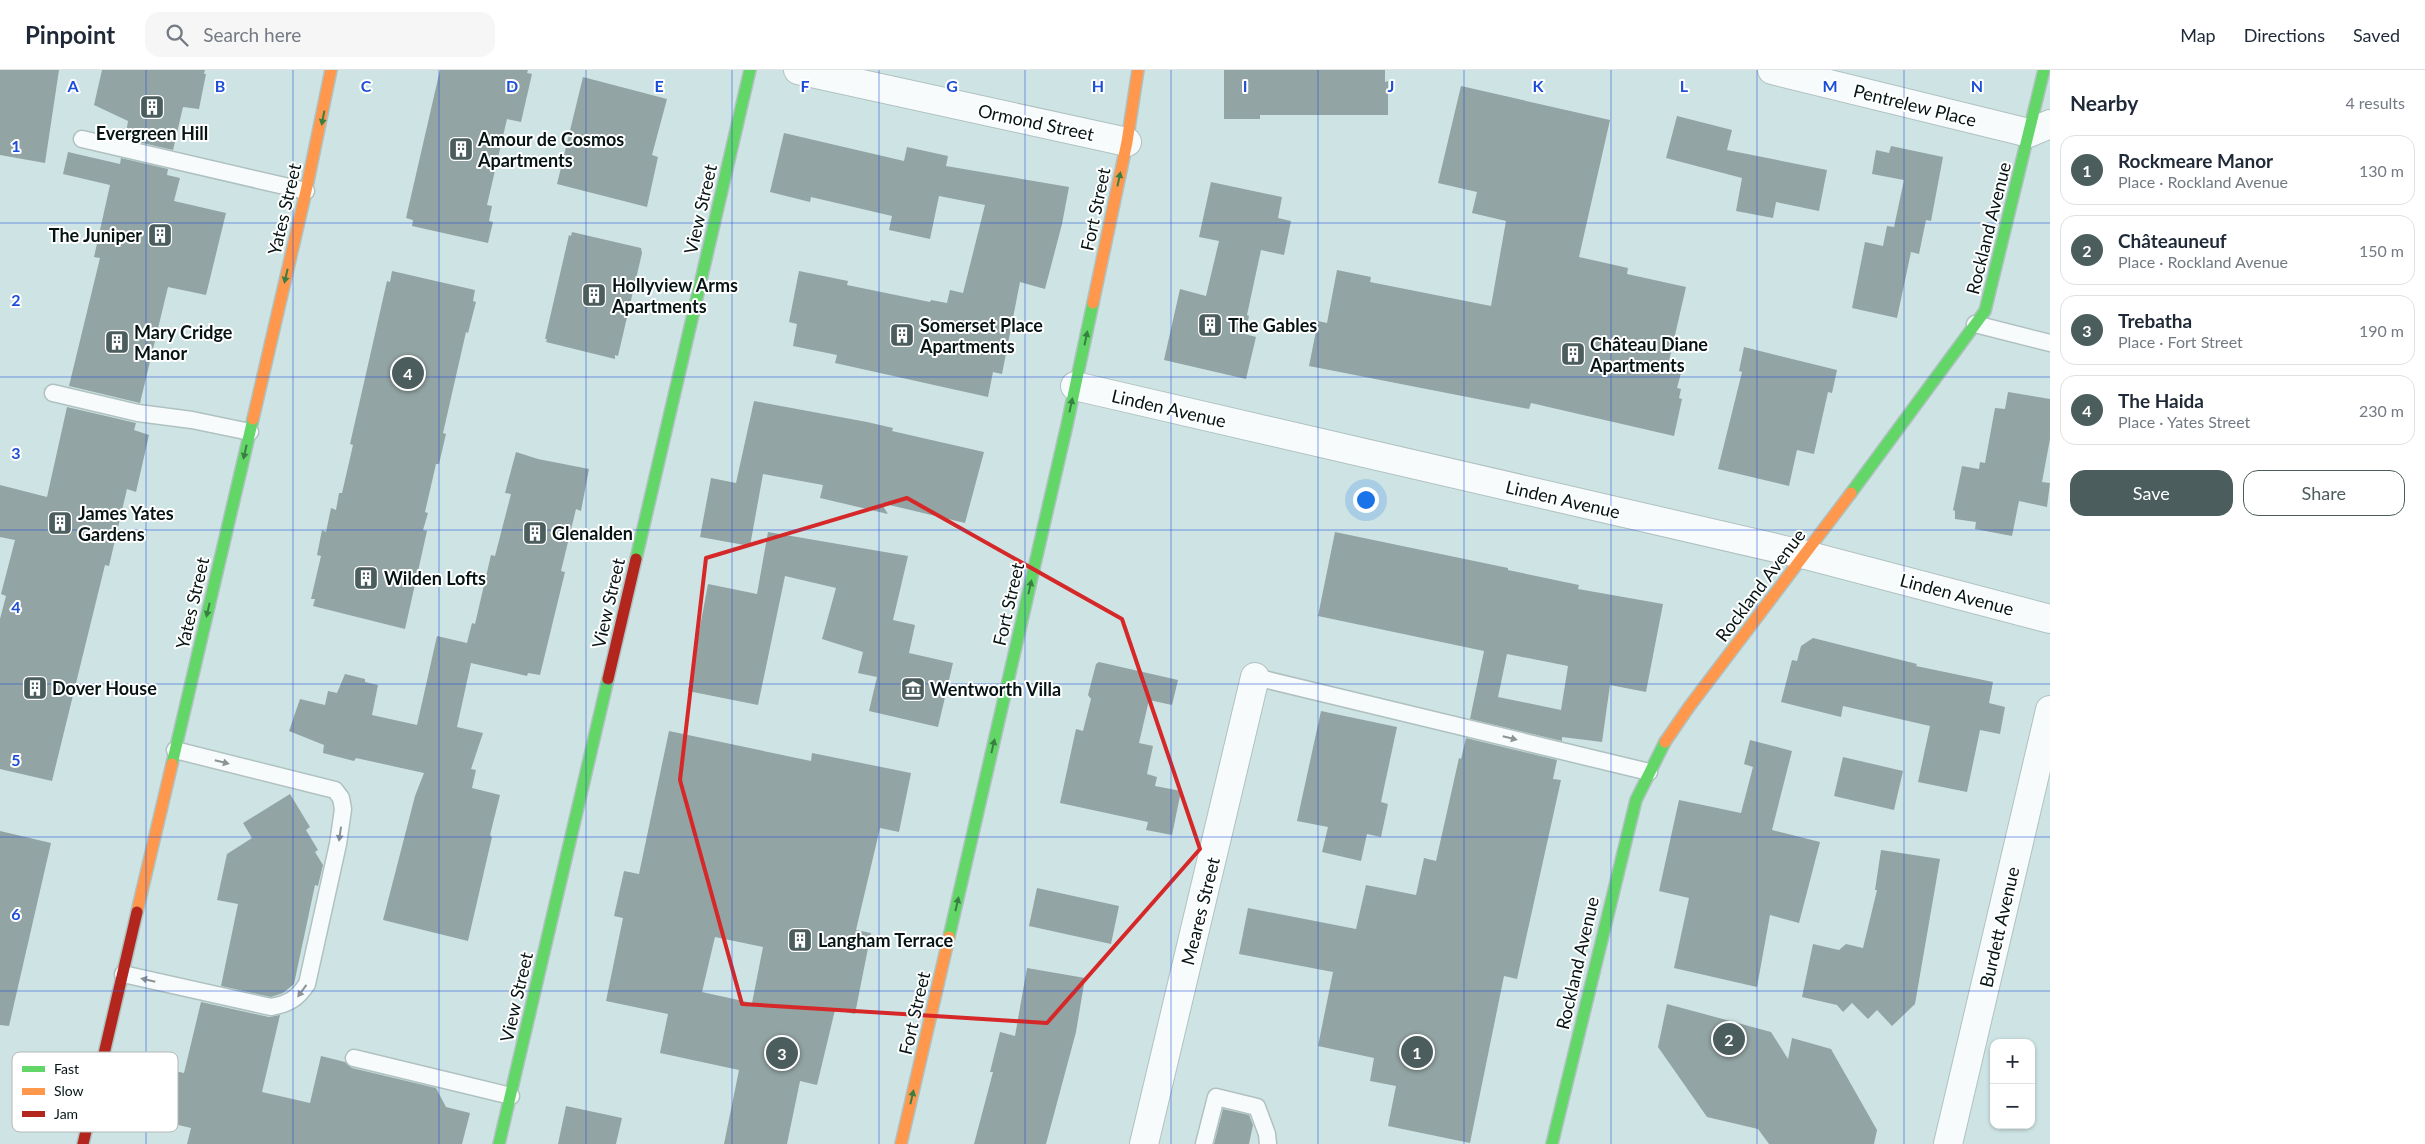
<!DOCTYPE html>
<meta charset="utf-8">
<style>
body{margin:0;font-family:Lato,sans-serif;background:#f6f6f7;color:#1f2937}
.controls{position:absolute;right:15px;bottom:15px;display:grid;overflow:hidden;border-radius:10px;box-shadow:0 1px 4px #0004}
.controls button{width:45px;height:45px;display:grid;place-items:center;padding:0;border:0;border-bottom:1px solid #e0e1e3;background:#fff;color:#1f2937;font:25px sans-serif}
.you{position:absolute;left:1365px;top:429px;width:18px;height:18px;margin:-12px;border:4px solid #fff;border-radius:50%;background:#1a73e8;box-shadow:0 0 0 8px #1a73e833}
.badge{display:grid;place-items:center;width:32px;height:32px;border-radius:50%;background:#4c5d5d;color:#fff;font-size:16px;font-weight:700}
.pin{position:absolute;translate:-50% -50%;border:2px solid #fff;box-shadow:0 1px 5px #0006}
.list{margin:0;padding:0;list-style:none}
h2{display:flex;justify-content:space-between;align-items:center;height:65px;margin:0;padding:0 20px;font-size:21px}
h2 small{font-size:16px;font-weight:400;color:#747a83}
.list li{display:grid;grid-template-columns:32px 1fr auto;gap:15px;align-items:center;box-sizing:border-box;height:70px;margin:0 10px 10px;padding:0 10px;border:1px solid #e0e1e3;border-radius:15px}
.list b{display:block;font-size:19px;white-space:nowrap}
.list p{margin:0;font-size:16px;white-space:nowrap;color:#747a83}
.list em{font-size:16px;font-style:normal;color:#747a83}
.actions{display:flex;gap:10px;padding:15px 20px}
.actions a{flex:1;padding:11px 0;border:1px solid #4c5d5d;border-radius:15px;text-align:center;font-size:18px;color:#4c5d5d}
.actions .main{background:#4c5d5d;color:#fff}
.icon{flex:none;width:28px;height:28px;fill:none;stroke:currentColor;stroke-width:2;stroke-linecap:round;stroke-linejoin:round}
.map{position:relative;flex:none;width:2050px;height:1074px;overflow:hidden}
header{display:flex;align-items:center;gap:30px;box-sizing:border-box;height:70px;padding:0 25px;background:#fff;border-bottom:1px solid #e0e1e3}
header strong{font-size:24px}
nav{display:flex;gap:28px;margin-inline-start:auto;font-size:18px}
.search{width:350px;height:45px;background:#f6f6f7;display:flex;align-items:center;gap:12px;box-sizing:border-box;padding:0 18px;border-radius:15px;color:#747a83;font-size:19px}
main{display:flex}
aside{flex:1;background:#fff}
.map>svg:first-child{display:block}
.building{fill:#92a4a3;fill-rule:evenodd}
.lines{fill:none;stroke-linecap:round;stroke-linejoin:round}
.lane-casing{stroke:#b0c1c1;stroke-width:19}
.street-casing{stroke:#b0c1c1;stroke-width:30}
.fast-casing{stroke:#b0c1c1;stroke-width:14}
.slow-casing{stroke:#b0c1c1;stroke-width:14}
.jam-casing{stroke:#b0c1c1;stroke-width:14}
.lane{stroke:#f8fbfb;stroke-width:16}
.street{stroke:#f8fbfb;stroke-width:28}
.fast{stroke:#63d668;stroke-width:11}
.slow{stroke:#ff974d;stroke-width:11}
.jam{stroke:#b3261e;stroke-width:11}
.oneway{fill:#397f42}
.oneway2{fill:#8b9393}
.marked{fill:none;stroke:#d62828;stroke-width:4;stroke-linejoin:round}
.grid{fill:none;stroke:#1d4ed8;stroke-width:1;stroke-opacity:0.55}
.labels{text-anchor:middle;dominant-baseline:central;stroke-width:4;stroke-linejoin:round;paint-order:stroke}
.street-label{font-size:18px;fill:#061414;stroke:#fff}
.poi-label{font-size:18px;font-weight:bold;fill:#061414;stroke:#fff;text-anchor:start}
.key{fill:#fff;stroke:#b4b8b8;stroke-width:1}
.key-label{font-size:14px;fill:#061414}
.grid-label{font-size:16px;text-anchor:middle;font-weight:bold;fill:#1d4ed8;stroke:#fff;stroke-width:4;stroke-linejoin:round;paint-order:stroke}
</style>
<header>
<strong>Pinpoint</strong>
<div class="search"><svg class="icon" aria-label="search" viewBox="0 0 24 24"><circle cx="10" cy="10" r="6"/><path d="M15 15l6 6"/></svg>Search here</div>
<nav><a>Map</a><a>Directions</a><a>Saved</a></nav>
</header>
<main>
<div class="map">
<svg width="2050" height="1074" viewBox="0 0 2050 1074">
<rect width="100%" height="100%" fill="#cee4e4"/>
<!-- building -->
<path class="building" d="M0,0H59L45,93L0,85Z
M102,0H205L204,4H206L199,39L183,37L173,80L125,69L128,51L94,35Z
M440,0H528L527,3L532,4L521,52L507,49L487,135L492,136L489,151L493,152L488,173L412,156L413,150L406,148Z
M1224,0H1385V12L1388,11V45H1260V49H1224Z
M583,7L667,29L652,85L658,87L647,137L557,114Z
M1461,16L1610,50L1579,187L1628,198L1627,204L1686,217L1667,300L1681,303L1677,318L1681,319L1679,328L1682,329L1674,366L1531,333L1529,339L1309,296L1318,251L1327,253L1337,200L1371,207L1370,212L1491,236L1506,151L1472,143L1477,122L1438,113Z
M1677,46L1732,60L1727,80L1827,100L1819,141L1776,132L1773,148L1736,141L1742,108L1666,88Z
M784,63L904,91L907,77L948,86L946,96L1069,117L1062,154L1045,219L1020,212L1002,304L993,302L988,327L835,293L837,285L793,276L797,254L789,252L799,201L848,211L847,215L930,232L931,230L947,233L950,220L963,223L985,135L939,126L930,169L889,160L892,146L811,127L810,132L770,122Z
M1891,76L1943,87L1931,151L1926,150L1919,184L1911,182L1897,248L1852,238L1865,172L1883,176L1887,156L1894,157L1904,110L1872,104L1876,80L1889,83Z
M68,82L120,94L121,88L168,99L167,105L180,108L174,131L226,143L206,225L168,217L140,333L69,316L100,188L94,187L110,115L63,104Z
M1211,112L1282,127L1278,148L1291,151L1284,185L1261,180L1247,245L1249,246L1245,264L1256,267L1246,309L1164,290L1180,219L1206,226L1219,171L1199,167Z
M572,162L641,178L642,183L618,286L615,285V289L546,272L547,269H545L569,165L571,166Z
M392,201L475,220L473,231L476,232L468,263L466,262L443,363L446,364L439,394H436L425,442L428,443L423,460L427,461L405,559L313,536L315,529H311L321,486L317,485L322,460L326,462L331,438L336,440L339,423H342L353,375L350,374L387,211L390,212Z
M1744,277L1837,300L1832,323L1828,322L1814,384L1797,380L1789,416L1718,399L1742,302L1739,301Z
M2008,322L2050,329V369L2042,412L2050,413L2047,437L2019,431L2012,466L1975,459L1976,452L1955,449V441L1953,440L1962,396L1979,399L1980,392L1985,393L1995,338L2005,339Z
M754,331L867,352L893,358L892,361L984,382L965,453L881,433L888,444L820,428L823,415L763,404L750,476L700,467L711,408L736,413Z
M67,337L136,353L134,360L149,365L136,422L127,419L109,496L105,495L52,711L0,699V549L6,526L1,524L15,470L0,467V415L47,427Z
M516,382L538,389L589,399L581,441L576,439L561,501L565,502L540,605L528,603L527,606L471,593L457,657L483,663L471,699L476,700L472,718L500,725L490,765L492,767L468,871L383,850L415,726L424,703L356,688L354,691L323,683L324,675L289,661L300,629L325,635L328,621L337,623L345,604L365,609V612L378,615L372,645L417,655L437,566L467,573L472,553L475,554L491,485L495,486L511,424L505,423Z
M768,462L908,486L893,550L915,555L909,583L953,593L938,657L869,641L877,607L858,603L863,582L822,569L836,518L785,506L758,635L688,621L708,514L757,524Z
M1335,462L1508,498V500L1579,515L1578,519L1663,534L1646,622L1610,615L1602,672L1562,667V671L1470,649L1484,581L1318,546ZM1507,584L1568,596L1561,640L1498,627Z
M1813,568L1917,594L1916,596L1993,612L1989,633L2005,637L2000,664L1980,660L1967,722L1918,712L1930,656L1843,636L1841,647L1781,632L1792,590L1797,591L1801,576Z
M1099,592L1178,610L1172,635L1149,630L1139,673L1153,676L1147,704L1157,707L1155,716L1181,721L1172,765L1146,760L1148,752L1060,733L1076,659L1083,661L1091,629L1088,625L1096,594Z
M1321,641L1397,657L1381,732L1388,734L1381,767L1367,764L1361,791L1322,782L1328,757L1297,751Z
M669,661L811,691L812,683L911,703L899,762L880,758L856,860L871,863L855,944L835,940L817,1015L800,1011L787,1074H724L739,1000L660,983L668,944L606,931L623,848L614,846L624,801L639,804ZM715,867L763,877L752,933L702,922Z
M1466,668L1557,690L1553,709L1561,710L1517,909L1504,906L1470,1073L1388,1056L1396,1016L1370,1011L1374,988L1318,976L1333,902L1239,884L1248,838L1356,859L1366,815L1416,825L1424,788L1436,791L1459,688L1461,689Z
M1750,670L1792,681L1772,760L1820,772L1799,853L1770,845L1757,917L1674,898L1689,828L1659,821L1679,730L1741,743L1753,697L1744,694Z
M1843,687L1903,701L1894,740L1834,726Z
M290,724L310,757L306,760L318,780L315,782L323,795L318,816L315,815L294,914L283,923L271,927L221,916L238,834L217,830L227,784L252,768L243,753Z
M0,761L51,773L9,956L0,955Z
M1881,780L1940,789L1915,934L1892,956L1877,940L1868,949L1852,933L1843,942L1837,935L1802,927L1813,874L1839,880L1846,874L1863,878L1877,820H1875Z
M1037,818L1119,836L1111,874L1029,856Z
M1027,898L1085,908L1076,962L1046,1074H974L993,1002H990L1000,962L1015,966Z
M201,932L269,947L280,945L262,1022L310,1033L321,986L345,992L352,998L436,1018L446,1037L470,1043L462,1074H187L191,1058L148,1048L160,998L184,1003Z
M1667,934L1771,962L1788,989L1792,968L1831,979L1877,1060L1874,1074H1769L1758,1059L1707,1047L1658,977Z
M566,1036L622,1048L616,1074H558Z
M1223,1039L1249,1045L1253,1055L1249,1074H1214Z"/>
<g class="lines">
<defs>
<path id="lane" d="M82,69L306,121
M1975,254L2050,273
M53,323L138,343L192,350L250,362
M1255,607L1649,702
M123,904L271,937C288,934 297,929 307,914L338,774L343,739L341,728L335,720L175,680
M354,988L511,1026
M1204,1074L1216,1027L1257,1037L1267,1064L1268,1074"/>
<path id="street" d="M798,0L1127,72
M1772,0L2029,63L2050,54
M1075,316L1806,485L2050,549
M1144,1074L1255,607
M1948,1074L2050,640"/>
<path id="fast" d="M1851,423L1985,241L2044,0
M636,489L750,0
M172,694L253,349
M949,867L1067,355L1093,233
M499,1074L608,609
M1552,1074L1636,730L1665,672"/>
<path id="slow" d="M1093,233L1127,72L1138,0
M253,349L306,121L331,0
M1665,672L1689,637L1851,423
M137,842L172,694
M901,1074L949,867"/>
<path id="jam" d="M608,609L636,489
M83,1074L137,842"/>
</defs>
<!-- lane casing -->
<use href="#lane" class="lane-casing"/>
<!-- street casing -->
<use href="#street" class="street-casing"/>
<!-- fast casing -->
<use href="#fast" class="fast-casing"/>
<!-- slow casing -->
<use href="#slow" class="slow-casing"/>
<!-- jam casing -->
<use href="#jam" class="jam-casing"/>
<!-- lane -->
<use href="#lane" class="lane"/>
<!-- street -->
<use href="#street" class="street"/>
<!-- fast -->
<use href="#fast" class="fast"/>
<!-- slow -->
<use href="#slow" class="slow"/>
<!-- jam -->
<use href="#jam" class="jam"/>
</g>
<!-- one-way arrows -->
<defs><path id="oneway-solid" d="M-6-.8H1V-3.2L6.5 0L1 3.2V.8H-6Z" transform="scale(1.25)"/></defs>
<g class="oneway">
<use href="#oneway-solid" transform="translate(323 48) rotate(101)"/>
<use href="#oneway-solid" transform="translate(1119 109) rotate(-78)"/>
<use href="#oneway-solid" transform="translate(286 206) rotate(103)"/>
<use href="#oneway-solid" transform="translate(1086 268) rotate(-78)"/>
<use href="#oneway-solid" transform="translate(1071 335) rotate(-78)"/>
<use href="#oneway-solid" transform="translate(245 382) rotate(103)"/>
<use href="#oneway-solid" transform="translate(1030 517) rotate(-77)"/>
<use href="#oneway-solid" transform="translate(208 540) rotate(103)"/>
<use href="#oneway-solid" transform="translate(993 676) rotate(-77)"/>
<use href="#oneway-solid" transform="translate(957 834) rotate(-77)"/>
<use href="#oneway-solid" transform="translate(912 1027) rotate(-77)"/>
</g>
<g class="oneway2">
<use href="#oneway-solid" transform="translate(1510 668) rotate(14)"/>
<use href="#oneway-solid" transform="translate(222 692) rotate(14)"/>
<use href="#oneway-solid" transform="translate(340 764) rotate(98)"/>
<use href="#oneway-solid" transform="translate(148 910) rotate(-167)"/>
<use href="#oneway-solid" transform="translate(302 921) rotate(126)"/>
</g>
<!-- marked area -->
<path class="marked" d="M907,428L1122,549L1200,779L1047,953L742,934L680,710L706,488Z"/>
<!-- grid -->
<path class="grid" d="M146,0V1074M293,0V1074M439,0V1074M586,0V1074M732,0V1074M879,0V1074M1025,0V1074M1171,0V1074M1318,0V1074M1464,0V1074M1611,0V1074M1757,0V1074M1904,0V1074M0,153H2050M0,307H2050M0,460H2050M0,614H2050M0,767H2050M0,921H2050"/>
<!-- icons -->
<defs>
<symbol id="building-square" viewBox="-11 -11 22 22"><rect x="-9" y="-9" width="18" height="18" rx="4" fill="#4c5d5d" stroke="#fff"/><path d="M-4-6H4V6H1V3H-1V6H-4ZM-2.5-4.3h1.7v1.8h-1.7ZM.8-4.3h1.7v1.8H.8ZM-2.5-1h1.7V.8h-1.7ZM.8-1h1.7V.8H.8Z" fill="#fff"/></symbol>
<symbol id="museum-square" viewBox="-11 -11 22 22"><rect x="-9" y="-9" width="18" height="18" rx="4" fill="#4c5d5d" stroke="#fff"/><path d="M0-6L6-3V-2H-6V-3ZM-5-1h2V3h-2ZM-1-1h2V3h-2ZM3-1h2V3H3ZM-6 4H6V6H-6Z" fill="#fff"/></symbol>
</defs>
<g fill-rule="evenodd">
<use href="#building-square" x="138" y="23" width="28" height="28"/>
<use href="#building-square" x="447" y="65" width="28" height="28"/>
<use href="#building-square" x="146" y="151" width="28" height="28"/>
<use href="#building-square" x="580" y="211" width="28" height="28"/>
<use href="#building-square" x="1196" y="241" width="28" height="28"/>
<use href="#building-square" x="888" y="251" width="28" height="28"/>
<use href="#building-square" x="103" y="258" width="28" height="28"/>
<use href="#building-square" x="1559" y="270" width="28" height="28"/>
<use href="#building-square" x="46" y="439" width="28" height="28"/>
<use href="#building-square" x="521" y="449" width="28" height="28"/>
<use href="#building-square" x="352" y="494" width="28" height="28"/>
<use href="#building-square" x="21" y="604" width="28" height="28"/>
<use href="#museum-square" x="899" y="605" width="28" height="28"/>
<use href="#building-square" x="786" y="856" width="28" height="28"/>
</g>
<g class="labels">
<!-- street labels -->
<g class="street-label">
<text transform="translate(1915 35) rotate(14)">Pentrelew Place</text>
<text transform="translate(1036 52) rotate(12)">Ormond Street</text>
<text transform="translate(284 139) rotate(-77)">Yates Street</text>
<text transform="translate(700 139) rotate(-77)">View Street</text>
<text transform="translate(1095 139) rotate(-78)">Fort Street</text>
<text transform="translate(1988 158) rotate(-76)">Rockland Avenue</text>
<text transform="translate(1169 338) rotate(13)">Linden Avenue</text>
<text transform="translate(1563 429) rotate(13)">Linden Avenue</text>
<text transform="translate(1760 515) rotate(-53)">Rockland Avenue</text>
<text transform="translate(1957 524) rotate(15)">Linden Avenue</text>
<text transform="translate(192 533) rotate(-77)">Yates Street</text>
<text transform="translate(608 533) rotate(-77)">View Street</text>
<text transform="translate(1008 534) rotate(-77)">Fort Street</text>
<text transform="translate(1200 841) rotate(-76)">Meares Street</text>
<text transform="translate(1999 857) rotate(-77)">Burdett Avenue</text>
<text transform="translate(1577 893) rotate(-77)">Rockland Avenue</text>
<text transform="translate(516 927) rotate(-77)">View Street</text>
<text transform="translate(914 943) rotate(-77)">Fort Street</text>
</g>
<!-- poi labels -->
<g class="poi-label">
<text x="152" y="63" text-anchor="middle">Evergreen Hill</text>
<text x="478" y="69">Amour de Cosmos<tspan x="478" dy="21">Apartments</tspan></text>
<text x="142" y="165" text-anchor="end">The Juniper</text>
<text x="612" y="215">Hollyview Arms<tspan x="612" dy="21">Apartments</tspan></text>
<text x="920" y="255">Somerset Place<tspan x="920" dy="21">Apartments</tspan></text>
<text x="1228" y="255">The Gables</text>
<text x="134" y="262">Mary Cridge<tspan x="134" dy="21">Manor</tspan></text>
<text x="1590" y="274">Château Diane<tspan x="1590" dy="21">Apartments</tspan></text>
<text x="78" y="443">James Yates<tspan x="78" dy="21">Gardens</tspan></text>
<text x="552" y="463">Glenalden</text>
<text x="384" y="508">Wilden Lofts</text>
<text x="52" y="618">Dover House</text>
<text x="930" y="619">Wentworth Villa</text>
<text x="818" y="870">Langham Terrace</text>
</g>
</g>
<!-- legend -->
<rect x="12" y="982" width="166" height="80" rx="8" class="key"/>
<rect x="22" y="996" width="23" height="6" fill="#63d668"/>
<rect x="22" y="1018" width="23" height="7" fill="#ff974d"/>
<rect x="22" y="1041" width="23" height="6" fill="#b3261e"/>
<g class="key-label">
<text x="54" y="1004">Fast</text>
<text x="54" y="1026">Slow</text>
<text x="54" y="1049">Jam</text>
</g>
<g class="grid-label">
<text x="73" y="22">A</text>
<text x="220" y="22">B</text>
<text x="366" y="22">C</text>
<text x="512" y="22">D</text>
<text x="659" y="22">E</text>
<text x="805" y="22">F</text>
<text x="952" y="22">G</text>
<text x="1098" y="22">H</text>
<text x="1245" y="22">I</text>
<text x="1391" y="22">J</text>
<text x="1538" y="22">K</text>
<text x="1684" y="22">L</text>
<text x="1830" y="22">M</text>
<text x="1977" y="22">N</text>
<text x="16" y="82">1</text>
<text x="16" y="236">2</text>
<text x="16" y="389">3</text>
<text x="16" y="543">4</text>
<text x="16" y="696">5</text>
<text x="16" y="850">6</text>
</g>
</svg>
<div class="controls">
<button>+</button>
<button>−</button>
</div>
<div class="you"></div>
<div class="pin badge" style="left:1417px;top:982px">1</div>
<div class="pin badge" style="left:1729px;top:969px">2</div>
<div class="pin badge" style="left:782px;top:983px">3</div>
<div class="pin badge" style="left:408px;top:303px">4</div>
</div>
<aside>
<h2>Nearby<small>4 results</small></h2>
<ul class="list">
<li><span class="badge">1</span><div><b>Rockmeare Manor</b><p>Place · Rockland Avenue</p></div><em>130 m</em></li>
<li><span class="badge">2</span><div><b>Châteauneuf</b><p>Place · Rockland Avenue</p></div><em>150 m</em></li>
<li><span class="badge">3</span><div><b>Trebatha</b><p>Place · Fort Street</p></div><em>190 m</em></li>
<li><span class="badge">4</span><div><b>The Haida</b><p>Place · Yates Street</p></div><em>230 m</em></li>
</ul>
<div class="actions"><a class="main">Save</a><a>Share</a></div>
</aside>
</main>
